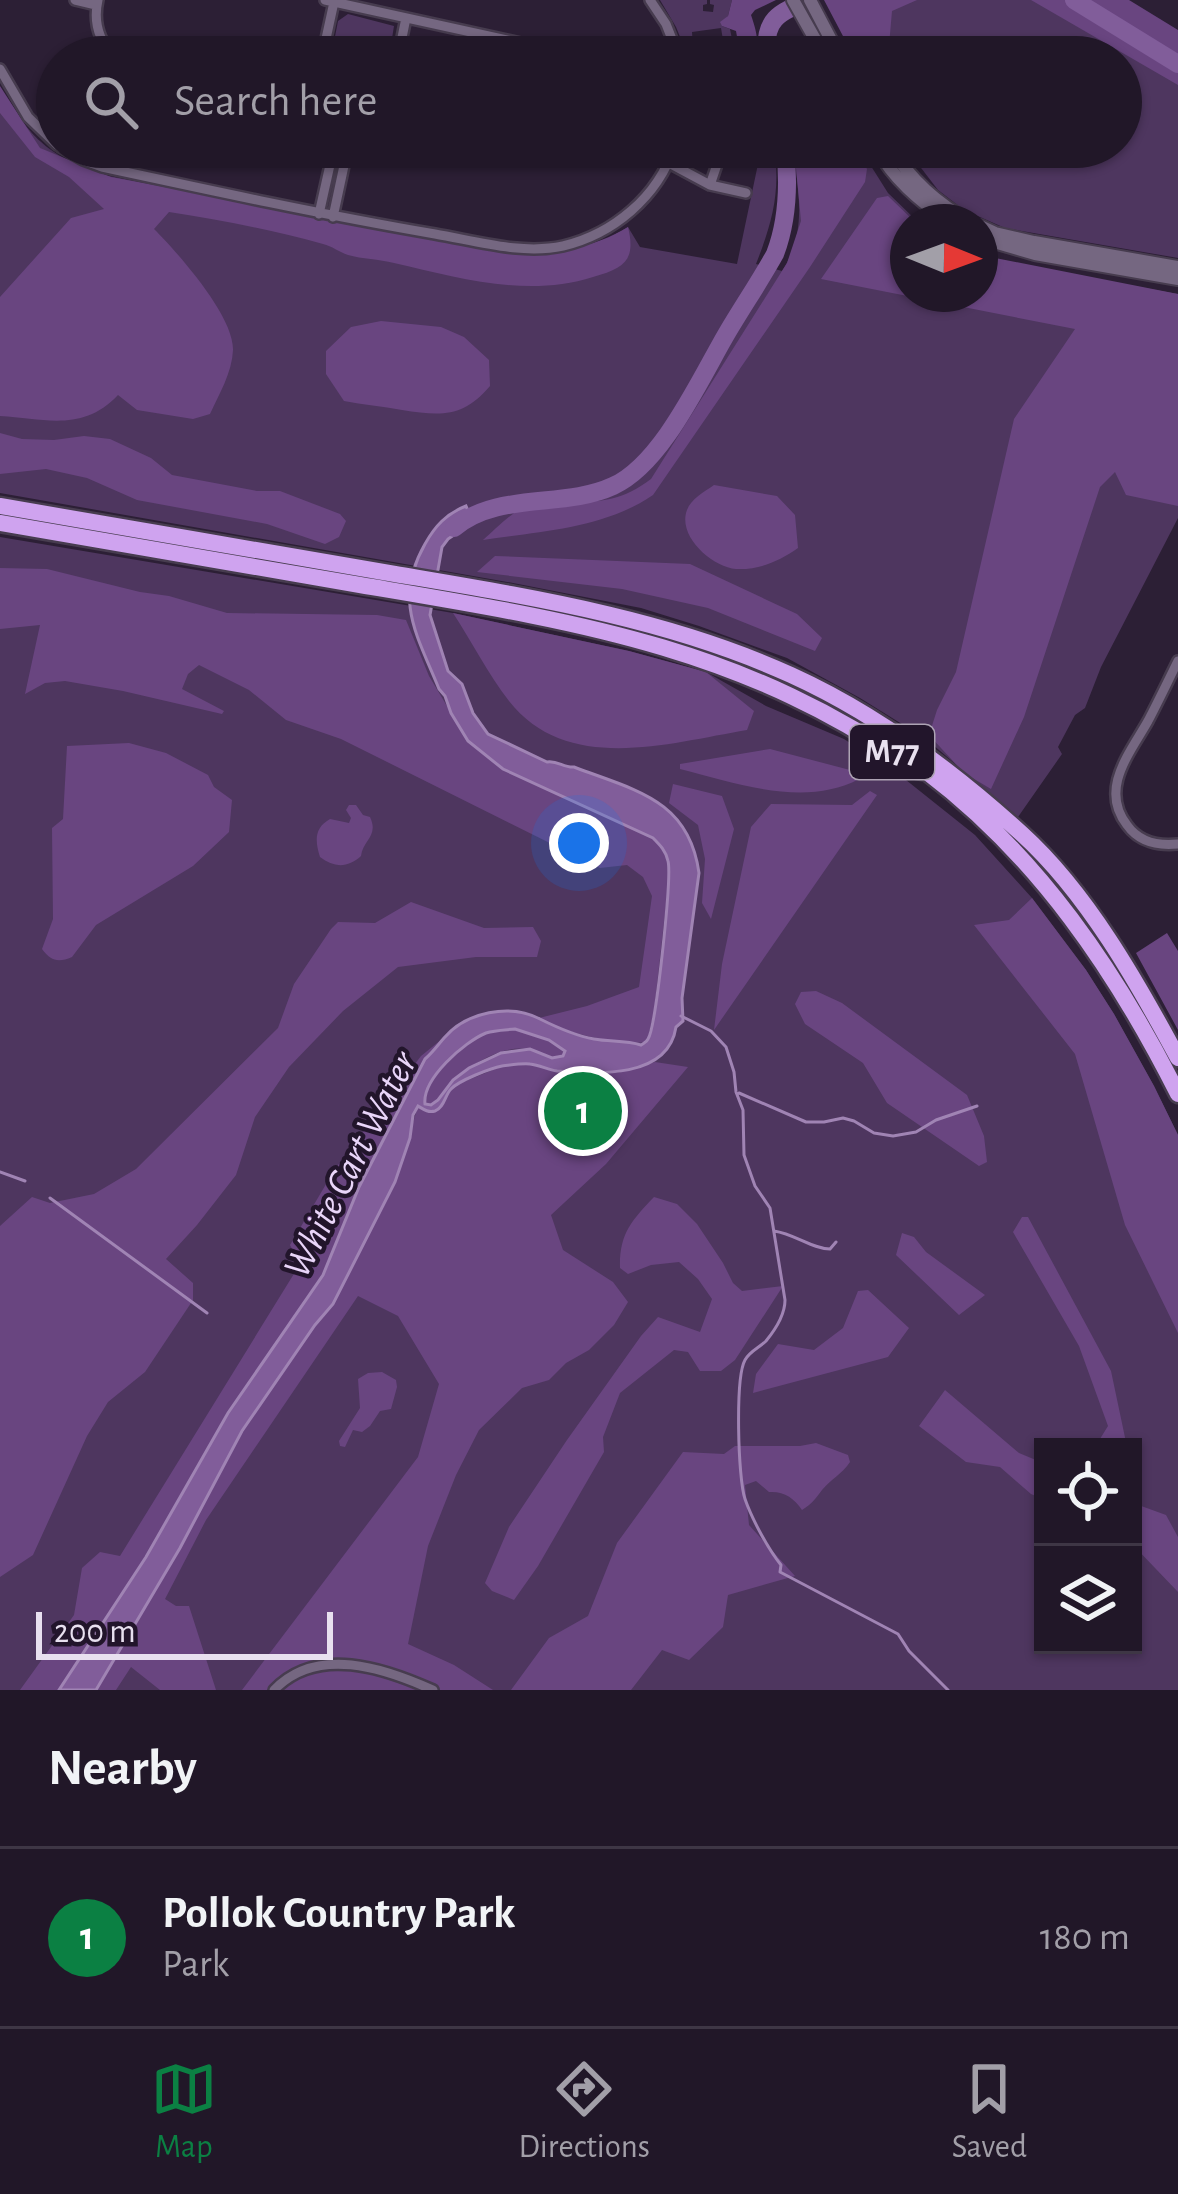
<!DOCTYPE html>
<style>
body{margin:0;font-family:"Alegreya Sans",sans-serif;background:#292030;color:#f1f3f6}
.controls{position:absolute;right:36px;bottom:36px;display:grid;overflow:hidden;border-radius:0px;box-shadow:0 3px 9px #0004}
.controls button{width:108px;height:108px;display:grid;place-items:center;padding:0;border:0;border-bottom:3px solid #3e3645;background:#211728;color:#f1f3f6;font:60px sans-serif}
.compass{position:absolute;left:890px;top:204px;width:108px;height:108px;border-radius:50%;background:#211728;box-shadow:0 3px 9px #0004;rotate:91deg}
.scale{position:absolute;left:36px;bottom:30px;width:297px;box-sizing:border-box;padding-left:12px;border:6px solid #e8e0ef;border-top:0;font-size:33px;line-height:42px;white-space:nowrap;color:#e8e0ef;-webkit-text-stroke:9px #22152b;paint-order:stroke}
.you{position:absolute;left:579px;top:843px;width:42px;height:42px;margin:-30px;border:9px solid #fff;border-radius:50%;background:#1a73e8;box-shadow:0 0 0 18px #1a73e833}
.badge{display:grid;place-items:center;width:78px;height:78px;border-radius:50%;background:#0b8043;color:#fff;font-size:39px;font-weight:700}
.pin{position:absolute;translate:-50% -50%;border:6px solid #fff;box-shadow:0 3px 12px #0006}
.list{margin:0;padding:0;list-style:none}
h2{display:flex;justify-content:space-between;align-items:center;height:156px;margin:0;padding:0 48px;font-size:51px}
h2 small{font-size:39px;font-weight:400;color:#a29fa8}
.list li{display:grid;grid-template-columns:78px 1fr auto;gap:36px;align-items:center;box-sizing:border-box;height:180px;padding:0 48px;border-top:3px solid #3e3645}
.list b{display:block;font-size:45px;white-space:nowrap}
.list p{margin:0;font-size:39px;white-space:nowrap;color:#a29fa8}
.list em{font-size:39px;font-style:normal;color:#a29fa8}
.icon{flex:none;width:66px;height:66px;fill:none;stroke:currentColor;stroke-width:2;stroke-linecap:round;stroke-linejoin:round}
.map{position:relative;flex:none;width:1178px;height:1690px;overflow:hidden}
.search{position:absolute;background:#211728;box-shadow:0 3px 9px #0004;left:36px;right:36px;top:36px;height:132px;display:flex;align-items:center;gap:30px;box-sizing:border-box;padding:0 42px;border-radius:66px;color:#a29fa8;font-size:45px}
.sheet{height:336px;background:#211728}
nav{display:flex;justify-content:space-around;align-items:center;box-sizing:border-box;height:168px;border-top:3px solid #3e3645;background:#211728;font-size:33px;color:#a29fa8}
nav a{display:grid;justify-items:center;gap:6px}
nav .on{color:#0b8043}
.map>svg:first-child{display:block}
.green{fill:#4e365f;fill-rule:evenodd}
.forest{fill:#694580}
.water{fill:#815d9a;stroke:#a084b4;stroke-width:3;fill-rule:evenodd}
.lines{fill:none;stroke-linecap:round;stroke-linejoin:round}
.stream{stroke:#a084b4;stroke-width:3}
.river{stroke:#815d9a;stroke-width:18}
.minor-casing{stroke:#473c4f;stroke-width:14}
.tertiary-casing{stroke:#473c4f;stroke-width:16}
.motorway-casing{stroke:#473c4f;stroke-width:21}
.minor{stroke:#756781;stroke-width:9}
.tertiary{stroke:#756781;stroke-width:12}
.motorway{stroke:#cfa3ef;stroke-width:16}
.labels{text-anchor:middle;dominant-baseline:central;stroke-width:9;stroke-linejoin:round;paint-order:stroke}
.shield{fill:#22152b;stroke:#ada3b4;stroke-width:3}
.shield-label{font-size:33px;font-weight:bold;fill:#e8e0ef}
.water-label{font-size:39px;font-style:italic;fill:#e9d5f9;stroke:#22152b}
</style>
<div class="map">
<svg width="1178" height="1690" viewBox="0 0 1178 1690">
<rect width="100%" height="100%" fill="#2c1f35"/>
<!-- green -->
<path class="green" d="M660,0H707V4L703,5V11L713,12L714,5L710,4V0H732L728,16L722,26L730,29L732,39L723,40L721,28L692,32L693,48L685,49L676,27Z
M827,0H1059L1178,74V258L1005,228L964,210L938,190L905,147H1121V57H854Z
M348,14L394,26L389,57H331L338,21Z
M0,87C31,137 40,148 93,173L532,257L588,250L628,227L640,247L737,264L758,164L754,147H774C781,192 772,223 756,264L782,271C808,232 798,190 793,147H859L888,193L918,222H908V294H980L989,260L1178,294V518L1101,667L1085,708L1075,715L1058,747L1062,754L1018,817L926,739L860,698L787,658L699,626L641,608L513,583L0,493Z
M0,537L453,613L629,651L706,672L766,706L844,739L901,776L975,835L1032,898L1086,970L1114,1014L1154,1086L1178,1135V1690H0ZM1043,1447H1133V1645H1043Z"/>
<!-- forest -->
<path class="forest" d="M732,0H776L755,10L751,15C756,30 761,44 752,57L739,48L736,31L722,26L720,22L728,16Z
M824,0H917L892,11L888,57H854Z
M1031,0H1129L1178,30V85Z
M0,86L40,148L111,177L525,255C565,250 593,248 628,227C636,260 625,268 593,277C527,298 459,278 394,263C379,259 362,259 348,255C339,252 332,246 323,244C272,230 221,220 169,212L154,229C178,253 234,316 233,350C232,373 219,394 210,414L193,419L137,410L118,395C83,432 46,419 0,416V297L71,218L104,209L69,177L35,157L0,113Z
M794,147H855L867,169L865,182L810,267L653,495C603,529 541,531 483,540C496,529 514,509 530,505C578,495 605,514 651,479L787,263L801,221Z
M888,196L915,222H908V294H980V255L1178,294V506L1126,495L1115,472L1100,487L1024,717L991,789L964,773L929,735L937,710L956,672L1014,419L1075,329L821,279L877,198Z
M381,321L441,327L464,337L489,360L490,386C463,418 441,416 402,410C382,406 363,405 344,401L326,374V351L351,327Z
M0,433L22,439L54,440L84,436L110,439L151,458L172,475L257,491H280L340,514L346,521L339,537L325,544L267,524L137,500L87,478L46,469L0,474Z
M714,485L777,496L795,515L798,548C779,561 760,570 736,569C712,567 677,536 687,510C691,499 704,492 714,485Z
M495,556L690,564L797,614L822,638L815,651L708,608L622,589L477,572Z
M0,568L47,569L140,592L169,596L227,613L377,615L406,620L429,676L468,741L480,752L503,769L653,838L665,852L670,868L654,1012L647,1042C622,1046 562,1033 539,1018L587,1006L639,987L652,896L643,877L627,865L600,868L341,739L286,720L249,690L199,665L188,674L182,689L224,711L222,714L123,691L65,681L45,683L25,694L40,625L0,629Z
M453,613L629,651L706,672L754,711L747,730C669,743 567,775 509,701C488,674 472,642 453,613Z
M129,743L166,753L208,775L214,787L232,800L229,832L193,866L96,925L72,957C58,963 51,961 42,949L53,919L52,828L63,819L67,746Z
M770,749L850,770L859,779C805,808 735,783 680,769V764Z
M673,784L722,796L734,829L711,919L702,903L705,859L698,825L669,803Z
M870,791L877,795L714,1030L722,964L751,827L771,804L852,805Z
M349,805H356L363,815L370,817C379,836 363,840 361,856C348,868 334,868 320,857C315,841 314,828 330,819L349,823L351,818L346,810Z
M1032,898L1086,970L1114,1014L1154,1086L1178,1135V1333L1125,1225L1075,1054L974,925L1009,920Z
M411,902L484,928L533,927L541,941L537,957H476L398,967L343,1011L289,1067L255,1117L236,1175L197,1225L166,1259L193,1283V1300L145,1372L108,1402L87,1436L33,1555L0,1577V1226L32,1197L50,1203L94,1194L136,1169L278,1028L294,984L331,929L338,922L375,923Z
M1167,933L1178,951V1030L1136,953Z
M816,991L842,1003L967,1095L984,1136L987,1162L979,1166L887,1103L863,1063L805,1024L795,1004L801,992Z
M515,1029L549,1040L565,1051L563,1057C548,1060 541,1051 527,1049C498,1045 462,1070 444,1091C440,1096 436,1101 431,1105L424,1104C423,1079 463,1042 486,1033C495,1030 506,1030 515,1029Z
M442,1039L440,1046L424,1059L359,1187L323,1275L228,1413L146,1557L59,1690H20L74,1615L82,1568L100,1552L120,1556L300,1264L290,1245L335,1169L421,1056Z
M655,1062L688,1067L606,1164L551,1215L563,1250L613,1282L628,1302L614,1325L589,1350L566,1363L549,1380L522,1388L479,1430L456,1475L428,1546L408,1644L454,1665L493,1690H242L418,1457L439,1384L398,1316L358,1296L206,1520L165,1599L176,1606H189L216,1690H160L131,1667L116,1690H96L180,1548L242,1431L315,1325L333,1304L395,1182L418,1106L422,1109L443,1103L451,1087L505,1065L529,1063L550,1070L617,1073Z
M654,1197L677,1204L697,1224L723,1263L733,1283L742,1291L783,1286L735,1360L721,1371H700L688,1352L674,1350L620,1393L603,1437L604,1452L538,1566L514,1600L492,1591L485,1583L509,1527L567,1440L641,1336L658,1317L700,1332L712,1299L698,1279L679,1262L651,1265L628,1274L620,1268C619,1234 632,1220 654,1197Z
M1022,1217H1028L1111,1371L1127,1447H1095L1108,1426L1079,1346L1013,1232Z
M902,1233L914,1237L926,1252L985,1295L959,1315L896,1255Z
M868,1290L909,1328L888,1357L753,1393L756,1374L778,1344L814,1350L843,1328L858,1291Z
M382,1372L396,1380L397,1387L391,1409L380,1411L370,1426L362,1432L353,1430L345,1447L340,1446L339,1441L360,1408L358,1379L368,1373Z
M945,1390L1019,1453L1043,1463V1499L1031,1494L1000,1467L966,1462L919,1426Z
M816,1443L848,1455L850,1462C842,1474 831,1479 822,1490C815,1499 813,1503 802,1510C794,1498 784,1491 769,1492L756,1481L745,1485L749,1525L795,1576L728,1595L723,1627L689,1660L662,1650L631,1690H511L549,1638L588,1616L617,1543L683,1452L724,1454L735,1446H800Z
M1133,1503L1166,1515L1178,1537V1592L1133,1545Z"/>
<!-- water -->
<path class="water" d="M466,506L473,522L448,539L442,547L430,615L448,671L462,684L473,713L488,734L547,762C557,760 564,768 574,767C634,790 689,799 699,873L682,998L683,1021L676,1027C668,1079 598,1074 557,1071C548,1070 540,1065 530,1064C523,1063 510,1065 502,1066C491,1068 458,1081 451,1089C445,1095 444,1108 435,1111C428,1113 423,1109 418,1106L413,1115L410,1138L395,1182L333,1304L315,1325L242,1431L180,1548L96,1690H59L146,1557L228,1413L323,1275L359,1187L425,1059C433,1052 437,1046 444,1038C466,1012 510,1003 540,1019C556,1027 577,1036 594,1039C610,1042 625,1040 641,1045C644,1043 647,1042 648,1039C656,1027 672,877 668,861C666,851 660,845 653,838L503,769L468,741L451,713L445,696L439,689C417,635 393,600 425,544C435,526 446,514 466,506ZM515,1029L549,1040L565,1051L563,1056L552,1058L530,1049L501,1053L469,1068L453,1080L438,1100L431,1105L425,1104C422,1079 464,1042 486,1033C495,1030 506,1030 515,1029Z"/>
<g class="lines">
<!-- stream -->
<path class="stream" d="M681,1016L711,1031L726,1047L734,1072L736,1092L743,1110L744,1155L755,1186L770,1208L785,1300C785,1315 775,1330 766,1341C759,1348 750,1351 745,1360C735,1378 738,1479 745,1499C752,1519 768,1549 781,1565L780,1572L898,1634L909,1651L948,1690
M739,1093L806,1122H824L843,1118L854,1121L874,1133L893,1136L916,1132L936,1120L977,1106
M0,1172L25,1181
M50,1198L207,1313
M774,1231C795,1234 812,1249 830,1249L836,1242"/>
<!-- river -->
<path class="river" d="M1074,0L1178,64
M767,57C763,19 778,13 810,0
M454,528C498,491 563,509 613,486C662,464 700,379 727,333C743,306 760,281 775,254C788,220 789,183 785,147"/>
<defs>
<path id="minor" d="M75,0L96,5
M98,0C93,22 99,41 114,57
M325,0L539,47L558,57
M650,0L666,24L679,57
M322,57L334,2
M398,57L406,18
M0,69L28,117L57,145
M60,147L83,160L102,167C213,191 324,215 435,234C476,241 522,255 563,246C613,234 658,197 674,147
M510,147L521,149L541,147
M669,163L710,185L746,193
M710,185L723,147
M319,214L334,147
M333,217L348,147
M1178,661C1168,681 1158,702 1148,721C1130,753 1099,789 1127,825C1139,842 1159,846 1178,844
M274,1690C317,1645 384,1668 433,1690"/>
<path id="tertiary" d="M793,0L825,57
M810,0L840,57
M876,147C893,179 919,200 949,222
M891,147C909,179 939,205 971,222
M980,226L995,233L1034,242L1178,267
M980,238L1035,254L1178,279"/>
<path id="motorway" d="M0,506C132,529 263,551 395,574C530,597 666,618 791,675C877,714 953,771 1022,834C1087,893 1137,982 1178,1058
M0,523C120,544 240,565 360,585C566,620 742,645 917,770L927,772C1038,856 1116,971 1178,1094"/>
</defs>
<!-- minor casing -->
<use href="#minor" class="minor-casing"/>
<!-- tertiary casing -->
<use href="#tertiary" class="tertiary-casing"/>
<!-- motorway casing -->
<use href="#motorway" class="motorway-casing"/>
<!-- minor -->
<use href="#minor" class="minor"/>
<!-- tertiary -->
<use href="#tertiary" class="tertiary"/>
<!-- motorway -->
<use href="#motorway" class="motorway"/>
</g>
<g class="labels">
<!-- shield labels -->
<rect class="shield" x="850" y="725" width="84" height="54" rx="9"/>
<g class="shield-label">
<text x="892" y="752">M77</text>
</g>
<!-- water labels -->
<g class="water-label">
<text transform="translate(351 1165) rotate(-63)">White Cart Water</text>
</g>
</g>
</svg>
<div class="controls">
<button><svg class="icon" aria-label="locate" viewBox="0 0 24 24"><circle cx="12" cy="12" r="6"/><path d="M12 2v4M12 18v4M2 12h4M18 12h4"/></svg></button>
<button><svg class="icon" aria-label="layers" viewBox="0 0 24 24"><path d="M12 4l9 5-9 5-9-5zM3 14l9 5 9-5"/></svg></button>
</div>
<svg class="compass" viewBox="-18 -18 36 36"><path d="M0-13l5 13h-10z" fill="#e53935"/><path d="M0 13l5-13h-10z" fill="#a29fa8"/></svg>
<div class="scale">200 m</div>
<div class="you"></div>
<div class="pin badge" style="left:583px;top:1111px">1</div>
<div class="search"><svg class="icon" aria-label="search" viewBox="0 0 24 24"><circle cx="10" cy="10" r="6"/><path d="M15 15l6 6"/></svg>Search here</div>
</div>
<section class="sheet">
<h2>Nearby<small></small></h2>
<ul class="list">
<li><span class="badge">1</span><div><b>Pollok Country Park</b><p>Park</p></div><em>180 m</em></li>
</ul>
</section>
<nav>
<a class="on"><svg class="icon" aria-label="map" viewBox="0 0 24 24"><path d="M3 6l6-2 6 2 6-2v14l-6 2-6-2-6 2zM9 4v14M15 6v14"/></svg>Map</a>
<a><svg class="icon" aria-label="directions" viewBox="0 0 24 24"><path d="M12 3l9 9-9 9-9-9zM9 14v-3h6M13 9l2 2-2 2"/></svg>Directions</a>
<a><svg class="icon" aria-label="saved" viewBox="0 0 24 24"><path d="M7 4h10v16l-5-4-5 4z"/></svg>Saved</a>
</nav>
